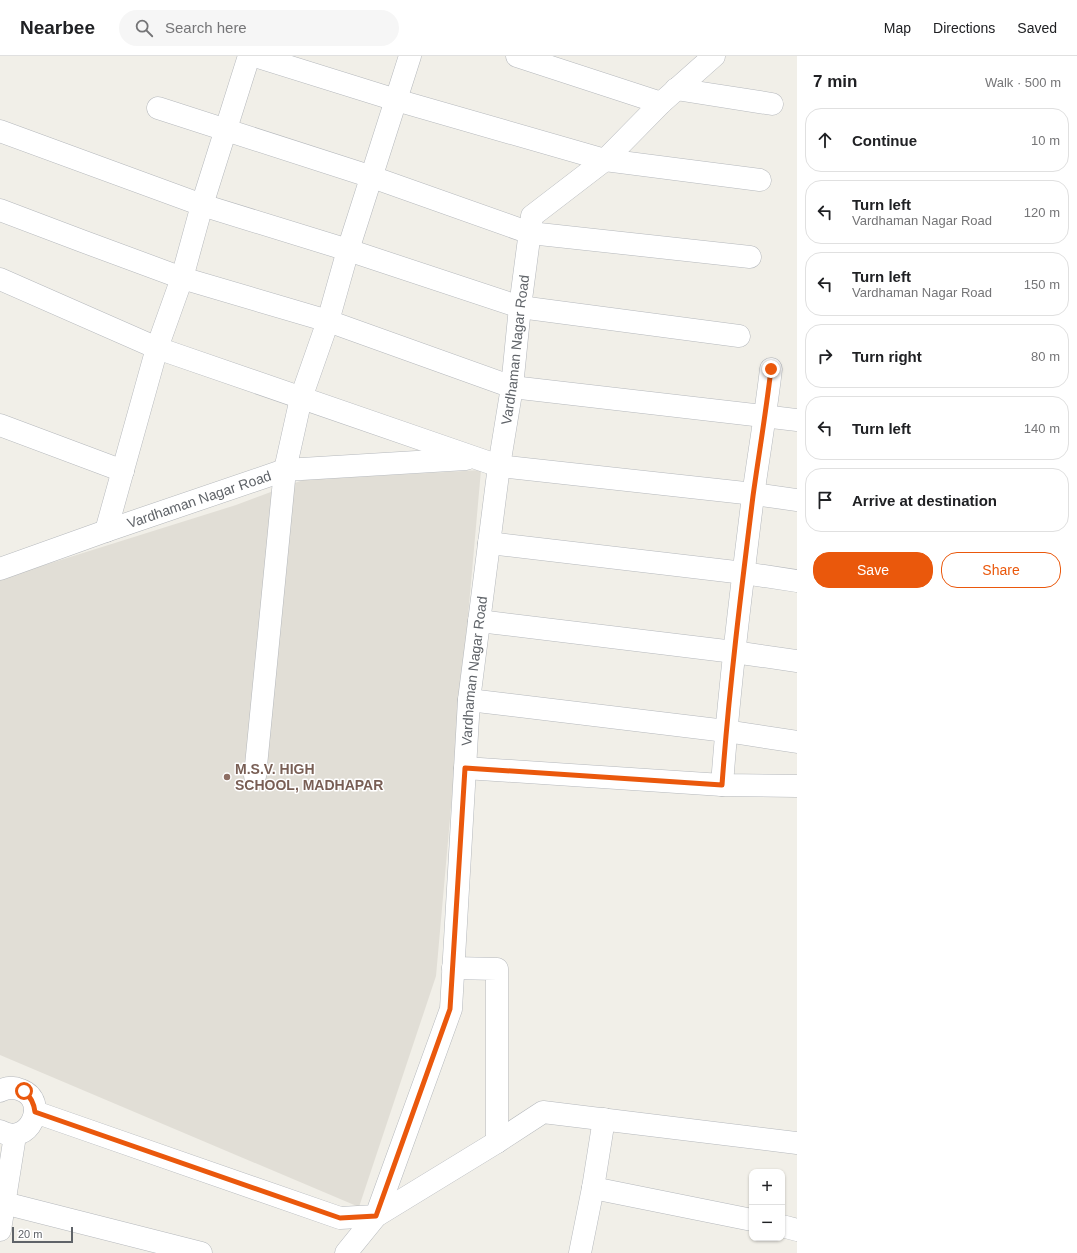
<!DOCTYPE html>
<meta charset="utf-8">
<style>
body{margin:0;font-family:Helvetica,sans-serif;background:#f6f6f6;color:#202124}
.controls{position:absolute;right:12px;bottom:12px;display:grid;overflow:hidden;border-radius:8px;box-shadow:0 1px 3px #0004}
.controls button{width:36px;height:36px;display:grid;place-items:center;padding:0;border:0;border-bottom:1px solid #e0e0e0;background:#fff;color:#202124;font:20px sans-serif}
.scale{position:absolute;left:12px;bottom:10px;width:61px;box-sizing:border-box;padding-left:4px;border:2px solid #5f6368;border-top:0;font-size:11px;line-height:14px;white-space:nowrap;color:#5f6368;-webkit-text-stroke:3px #fff;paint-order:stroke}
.stop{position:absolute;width:12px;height:12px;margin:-9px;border:3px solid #ea580c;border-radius:50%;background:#fff}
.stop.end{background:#ea580c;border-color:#fff;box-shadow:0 1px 4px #0008}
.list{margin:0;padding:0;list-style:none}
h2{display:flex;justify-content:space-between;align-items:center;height:52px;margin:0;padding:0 16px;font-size:17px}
h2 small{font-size:13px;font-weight:400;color:#757577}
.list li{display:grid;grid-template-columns:26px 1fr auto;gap:12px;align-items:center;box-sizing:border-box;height:64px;margin:0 8px 8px;padding:0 8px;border:1px solid #e0e0e0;border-radius:16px}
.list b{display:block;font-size:15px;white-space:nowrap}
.list p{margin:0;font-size:13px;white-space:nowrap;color:#757577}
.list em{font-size:13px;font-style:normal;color:#757577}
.actions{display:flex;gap:8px;padding:12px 16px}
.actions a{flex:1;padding:9px 0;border:1px solid #ea580c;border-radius:16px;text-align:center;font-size:14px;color:#ea580c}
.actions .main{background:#ea580c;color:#fff}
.icon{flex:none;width:22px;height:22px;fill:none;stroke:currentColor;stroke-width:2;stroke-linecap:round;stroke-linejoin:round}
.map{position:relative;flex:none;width:797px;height:1197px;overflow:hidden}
header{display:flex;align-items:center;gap:24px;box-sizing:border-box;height:56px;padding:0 20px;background:#fff;border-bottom:1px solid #e0e0e0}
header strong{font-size:19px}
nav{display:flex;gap:22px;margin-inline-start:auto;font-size:14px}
.search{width:280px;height:36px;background:#f6f6f6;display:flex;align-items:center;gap:10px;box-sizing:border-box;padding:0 14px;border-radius:22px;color:#757577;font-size:15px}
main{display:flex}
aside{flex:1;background:#fff}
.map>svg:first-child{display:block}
.education{fill:#e1ded6}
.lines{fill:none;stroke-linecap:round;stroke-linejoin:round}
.minor-casing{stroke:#b5b8bc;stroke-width:23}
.minor{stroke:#fff;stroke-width:22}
.route{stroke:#ea580c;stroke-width:5}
.education-dot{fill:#8d6e63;stroke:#fff;stroke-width:1.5}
.labels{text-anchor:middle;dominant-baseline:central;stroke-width:3;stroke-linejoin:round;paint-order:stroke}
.street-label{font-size:14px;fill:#5f6368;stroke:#fff}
.education-label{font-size:14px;font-weight:bold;fill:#785e54;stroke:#fff;text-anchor:start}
</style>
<header>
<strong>Nearbee</strong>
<div class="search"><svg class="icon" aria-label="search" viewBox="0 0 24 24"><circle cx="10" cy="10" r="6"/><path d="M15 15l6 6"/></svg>Search here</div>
<nav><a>Map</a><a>Directions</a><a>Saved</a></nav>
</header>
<main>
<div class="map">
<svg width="797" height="1197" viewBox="0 0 797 1197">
<rect width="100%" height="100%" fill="#f1efe8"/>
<!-- education -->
<path class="education" d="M481,414L436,920L359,1151L0,999V523L236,449L303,424Z"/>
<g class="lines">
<defs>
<g id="minor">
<path d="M255,0L396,44L605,104L760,124"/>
<path d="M517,0L661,47"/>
<path d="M676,33L772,48"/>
<path d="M158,52L372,121L530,177L750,201"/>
<path d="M0,75L202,149L348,194L520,251L739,280"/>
<path d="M0,154L82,185L182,222L328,265L512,331L797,364"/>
<path d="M0,223L157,292L499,410L754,438L797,444"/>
<path d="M0,369L123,415"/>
<path d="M106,475L157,292L182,222L202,149L249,0"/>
<path d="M489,487L744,517L797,525"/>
<path id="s1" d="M0,513L106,475L285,414L466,403"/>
<path d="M479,565L734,596L797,605"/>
<path d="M469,644L726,675L797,686"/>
<path d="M465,712L722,729L797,730"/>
<path d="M255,720L285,414L301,342L328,265L348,194L410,0"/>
<path d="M722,729C729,633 741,536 753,440C759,397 766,356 771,313"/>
<path d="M453,912L497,913V1086"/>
<path d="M0,1035C7,1031 14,1031 21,1034C50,1045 29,1092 0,1075"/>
<path id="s2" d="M35,1056L340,1162L376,1160L451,953L469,644L499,410L512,331L520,251L532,160L605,104L661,47L714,0"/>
<path d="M593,1132L752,1164"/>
<path d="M4,1147L201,1197"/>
<path d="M782,1170L797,1174"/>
<path d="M0,1174L14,1086L12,1079"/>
<path d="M346,1197L376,1160L497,1086L543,1056L797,1087"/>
<path d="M580,1197L593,1132L604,1063"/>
</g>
</defs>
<!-- minor casing -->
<use href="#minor" class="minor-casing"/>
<!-- minor -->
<use href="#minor" class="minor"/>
</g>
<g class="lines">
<!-- route -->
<path class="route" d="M24,1035C31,1041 34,1047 35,1056L340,1162L376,1160L450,953L465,712L722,729C729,633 741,536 753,440C759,397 766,356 771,313"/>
</g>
<!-- markers -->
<circle class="education-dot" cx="227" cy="721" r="4"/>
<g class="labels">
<!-- street labels -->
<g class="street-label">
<text stroke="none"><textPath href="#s2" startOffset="1242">Vardhaman Nagar Road</textPath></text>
<text stroke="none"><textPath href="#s1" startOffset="211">Vardhaman Nagar Road</textPath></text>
<text stroke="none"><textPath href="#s2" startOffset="918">Vardhaman Nagar Road</textPath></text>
</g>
<!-- education labels -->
<g class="education-label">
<text x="235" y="713">M.S.V. HIGH<tspan x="235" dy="16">SCHOOL, MADHAPAR</tspan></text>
</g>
</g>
</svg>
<div class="controls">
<button>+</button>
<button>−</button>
</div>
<div class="scale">20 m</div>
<div class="stop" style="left:24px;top:1035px"></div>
<div class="stop end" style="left:771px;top:313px"></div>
</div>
<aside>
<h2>7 min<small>Walk · 500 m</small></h2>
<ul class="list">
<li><svg class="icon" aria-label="ahead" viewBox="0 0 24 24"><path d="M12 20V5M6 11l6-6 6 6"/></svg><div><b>Continue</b></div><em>10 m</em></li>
<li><svg class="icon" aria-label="left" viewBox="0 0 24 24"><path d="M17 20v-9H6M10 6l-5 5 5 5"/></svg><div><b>Turn left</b><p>Vardhaman Nagar Road</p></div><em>120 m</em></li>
<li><svg class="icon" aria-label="left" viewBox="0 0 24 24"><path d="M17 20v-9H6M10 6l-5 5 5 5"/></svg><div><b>Turn left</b><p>Vardhaman Nagar Road</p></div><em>150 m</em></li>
<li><svg class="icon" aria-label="right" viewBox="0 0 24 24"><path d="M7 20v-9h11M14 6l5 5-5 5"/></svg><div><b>Turn right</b></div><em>80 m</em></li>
<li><svg class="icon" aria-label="left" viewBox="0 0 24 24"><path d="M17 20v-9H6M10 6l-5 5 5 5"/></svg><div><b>Turn left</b></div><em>140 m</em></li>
<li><svg class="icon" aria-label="arrive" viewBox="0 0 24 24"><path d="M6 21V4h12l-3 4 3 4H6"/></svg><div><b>Arrive at destination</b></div></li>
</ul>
<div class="actions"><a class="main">Save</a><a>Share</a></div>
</aside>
</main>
